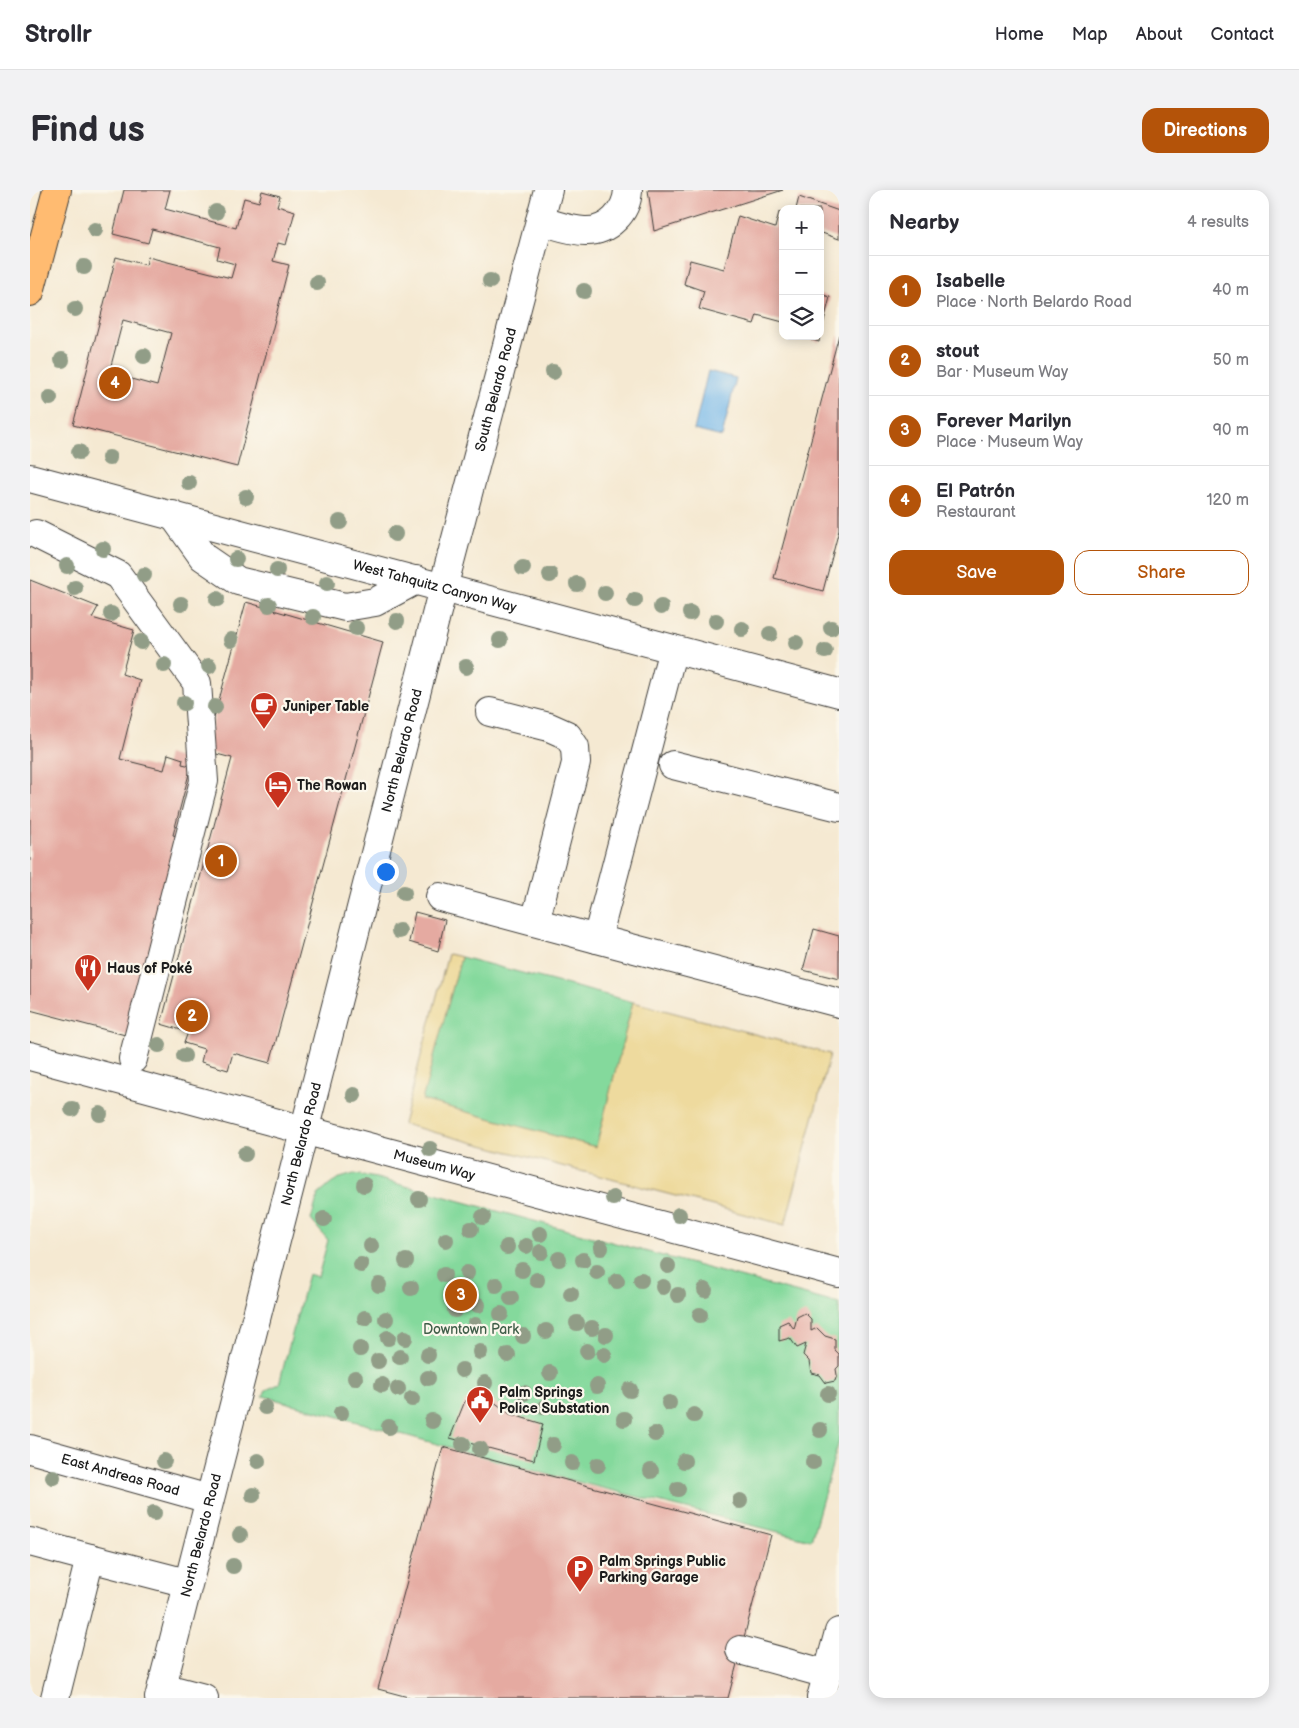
<!DOCTYPE html>
<meta charset="utf-8">
<style>
body{margin:0;font-family:"Balsamiq Sans",sans-serif;background:#f2f2f3;color:#2b2b33}
.controls{position:absolute;right:15px;top:15px;display:grid;overflow:hidden;border-radius:10px;box-shadow:0 2px 12px #0003}
.controls button{width:45px;height:45px;display:grid;place-items:center;padding:0;border:0;border-bottom:1px solid #e1e1e2;background:#fff;color:#2b2b33;font:25px sans-serif}
.you{position:absolute;left:355px;top:681px;width:18px;height:18px;margin:-12px;border:4px solid #fff;border-radius:50%;background:#1a73e8;box-shadow:0 0 0 8px #1a73e833}
.badge{display:grid;place-items:center;width:32px;height:32px;border-radius:50%;background:#b45309;color:#fff;font-size:16px;font-weight:700}
.pin{position:absolute;translate:-50% -50%;border:2px solid #fff;box-shadow:0 1px 5px #0006}
.list{margin:0;padding:0;list-style:none}
h2{display:flex;justify-content:space-between;align-items:center;height:65px;margin:0;padding:0 20px;font-size:21px}
h2 small{font-size:16px;font-weight:400;color:#7c7c81}
.list li{display:grid;grid-template-columns:32px 1fr auto;gap:15px;align-items:center;box-sizing:border-box;height:70px;padding:0 20px;border-top:1px solid #e1e1e2}
.list b{display:block;font-size:19px;white-space:nowrap}
.list p{margin:0;font-size:16px;white-space:nowrap;color:#7c7c81}
.list em{font-size:16px;font-style:normal;color:#7c7c81}
.actions{display:flex;gap:10px;padding:15px 20px}
.actions a{flex:1;padding:11px 0;border:1px solid #b45309;border-radius:15px;text-align:center;font-size:18px;color:#b45309}
.actions .main{background:#b45309;color:#fff}
.icon{flex:none;width:28px;height:28px;fill:none;stroke:currentColor;stroke-width:2;stroke-linecap:round;stroke-linejoin:round}
.map{position:relative;flex:none;width:809px;height:1508px;overflow:hidden;border-radius:15px}
header{display:flex;align-items:center;gap:30px;box-sizing:border-box;height:70px;padding:0 25px;background:#fff;border-bottom:1px solid #e1e1e2}
header strong{font-size:24px}
nav{display:flex;gap:28px;margin-inline-start:auto;font-size:18px}
.intro{display:flex;align-items:center;justify-content:space-between;box-sizing:border-box;height:120px;padding:0 30px}
h1{margin:0;font-size:35px}
.button{padding:12px 22px;border-radius:15px;background:#b45309;color:#fff;font-size:18px;font-weight:700}
main{display:flex;gap:30px;padding:0 30px}
aside{flex:1;background:#fff;border-radius:15px;box-shadow:0 2px 12px #0003}
.map>svg:first-child{display:block}
.green{fill:#84d99c;stroke:#507a5c}
.sand{fill:#eeda9e;stroke:#857b5d}
.water{fill:#74b7e9;stroke:#486a82}
.building{fill:#e5aaa1;fill-rule:evenodd}
.lines{fill:none;stroke-linecap:round;stroke-linejoin:round}
.minor-casing{stroke:#3d3b37;stroke-width:30}
.major-casing{stroke:#3d3b37;stroke-width:30}
.minor{stroke:#fff;stroke-width:28}
.major{stroke:#ffbb71;stroke-width:28}
.tree{fill:#919d87}
.labels{text-anchor:middle;dominant-baseline:central;stroke-width:4.5;stroke-linejoin:round;paint-order:stroke}
.street-label{font-size:14px;fill:#1c1c1c;stroke:#fbf7ec}
.poi-label{font-size:14px;font-weight:bold;fill:#1c1c1c;stroke:#fbf7ec;text-anchor:start}
.park-label{font-size:14px;fill:#405e49;stroke:#fbf7ec}
</style>
<header>
<strong>Strollr</strong>
<nav><a>Home</a><a>Map</a><a>About</a><a>Contact</a></nav>
</header>
<div class="intro"><h1>Find us</h1><a class="button">Directions</a></div>
<main>
<div class="map">
<svg width="809" height="1508" viewBox="0 0 809 1508">
<rect width="100%" height="100%" fill="#fbf7ec"/>
<filter id="ink" filterUnits="userSpaceOnUse"><feTurbulence type="fractalNoise" baseFrequency=".02" numOctaves="2"/><feDisplacementMap in="SourceGraphic" scale="10" xChannelSelector="R" yChannelSelector="G"/><feConvolveMatrix kernelMatrix="1 2 1 2 8 2 1 2 1" color-interpolation-filters="sRGB"/></filter>
<filter id="wash" filterUnits="userSpaceOnUse"><feTurbulence type="fractalNoise" baseFrequency=".0096" numOctaves="4" result="noise"/><feDisplacementMap in="SourceGraphic" scale="20" xChannelSelector="R" yChannelSelector="G"/><feGaussianBlur stdDeviation="1.12" result="paint"/><feColorMatrix in="noise" values="0 0 0 0 0 0 0 0 0 0 0 0 0 0 0 0 0 1.4 0 .05"/><feComposite in="paint" operator="in"/></filter>
<g filter="url(#wash)">
<rect width="100%" height="100%" fill="#f5e9d2"/>
<!-- green -->
<path class="green" d="M431,767L603,812L566,957L392,910Z
M324,984L346,988L809,1114V1251L781,1350L516,1284L233,1206L236,1200L249,1194L278,1084L288,1087L298,1050L281,1030L288,1005L307,989Z"/>
<!-- sand -->
<path class="sand" d="M418,764L431,767L392,910L566,957L603,812L800,864L755,1035L373,934Z"/>
<!-- water -->
<path class="water" d="M678,181L706,188L692,247L664,240Z"/>
<g id="blocks">
<!-- building -->
<path class="building" d="M94,0H140L135,19L206,38L214,8L229,12L232,1L250,6L247,16L265,21L256,55L248,53L243,71L259,75L207,277L43,235L86,67L116,75L118,67L201,88L205,74L187,69L190,57L122,39L118,53L83,44ZM93,130L141,143L127,196L79,183Z
M618,0H753L624,41Z
M769,7L809,21V49L792,43L790,49V19H766Z
M749,22L753,23V132L727,125L724,134L669,119L674,101L654,94L660,70L694,79L708,26L745,38Z
M790,104L800,107L791,143H790Z
M809,145V340L793,401L744,388Z
M770,146H790L789,152Z
M0,390L68,417L62,428L104,440L92,484L110,490L90,569L134,580L138,564L153,569L152,574L161,576L143,645L151,647L99,846L0,820Z
M216,412L353,452L240,873L203,863L198,880L171,872L174,859L154,853L158,842L131,834L202,568L175,561Z
M385,722L415,730L408,761L379,752Z
M784,739L809,746V789L773,780Z
M775,1123L781,1129V1141L787,1138L795,1146L805,1149V1160L809,1164V1176L806,1179L807,1185L805,1191L796,1193L790,1185L781,1183L779,1171L773,1165L776,1154L767,1158L760,1148L749,1151V1135L758,1131L764,1139L767,1127Z
M435,1211H463L480,1224L513,1234L504,1270L420,1248Z
M413,1257L741,1345L698,1508H382L348,1499Z"/>
</g>
</g>
<g filter="url(#ink)">
<use href="#blocks" fill-opacity="0" stroke="#3d3b37" stroke-width="1"/>
<g class="lines">
<defs>
<g id="minor">
<path d="M510,31C524,34 540,41 555,41C578,42 597,22 598,0"/>
<path id="s1" d="M0,288L809,503"/>
<path d="M143,325L173,367L208,391L315,417L345,412L386,390"/>
<path d="M6,344L88,385L167,493L174,591L103,869"/>
<path d="M643,459L567,749L809,813"/>
<path d="M460,522L519,537L537,545L545,557L546,573L505,732"/>
<path d="M643,575L809,617"/>
<path d="M410,707L567,749"/>
<path d="M0,866L292,945"/>
<path id="s2" d="M275,940L809,1083"/>
<path id="s3" d="M0,1259L179,1309"/>
<path d="M0,1352L60,1368"/>
<path d="M710,1460L797,1484"/>
<path d="M132,1497L174,1508"/>
<path d="M25,1508L60,1368L157,1393"/>
<path id="s4" d="M129,1508L413,398L518,0"/>
<path d="M791,1508L809,1442"/>
</g>
<path id="major" d="M0,102L27,0"/>
</defs>
<!-- minor casing -->
<use href="#minor" class="minor-casing"/>
<!-- major casing -->
<use href="#major" class="major-casing"/>
<!-- minor -->
<use href="#minor" class="minor"/>
<!-- major -->
<use href="#major" class="major"/>
</g>
<!-- trees -->
<g class="tree">
<circle cx="186" cy="22" r="8"/>
<circle cx="65" cy="40" r="8"/>
<circle cx="54" cy="77" r="8"/>
<circle cx="460" cy="91" r="8"/>
<circle cx="287" cy="93" r="8"/>
<circle cx="554" cy="101" r="8"/>
<circle cx="45" cy="119" r="8"/>
<circle cx="114" cy="166" r="8"/>
<circle cx="32" cy="170" r="8"/>
<circle cx="523" cy="182" r="8"/>
<circle cx="20" cy="208" r="8"/>
<circle cx="49" cy="262" r="8"/>
<circle cx="79" cy="268" r="8"/>
<circle cx="159" cy="293" r="8"/>
<circle cx="216" cy="307" r="8"/>
<circle cx="310" cy="332" r="8"/>
<circle cx="365" cy="344" r="8"/>
<circle cx="73" cy="359" r="8"/>
<circle cx="206" cy="369" r="8"/>
<circle cx="37" cy="376" r="8"/>
<circle cx="493" cy="378" r="8"/>
<circle cx="247" cy="380" r="8"/>
<circle cx="114" cy="385" r="8"/>
<circle cx="520" cy="385" r="8"/>
<circle cx="297" cy="393" r="8"/>
<circle cx="547" cy="394" r="8"/>
<circle cx="45" cy="398" r="8"/>
<circle cx="575" cy="403" r="8"/>
<circle cx="187" cy="409" r="8"/>
<circle cx="605" cy="410" r="8"/>
<circle cx="151" cy="414" r="8"/>
<circle cx="239" cy="415" r="8"/>
<circle cx="631" cy="417" r="8"/>
<circle cx="660" cy="423" r="8"/>
<circle cx="81" cy="424" r="8"/>
<circle cx="283" cy="427" r="8"/>
<circle cx="367" cy="431" r="8"/>
<circle cx="686" cy="431" r="8"/>
<circle cx="326" cy="438" r="8"/>
<circle cx="801" cy="438" r="8"/>
<circle cx="712" cy="439" r="8"/>
<circle cx="740" cy="444" r="8"/>
<circle cx="201" cy="450" r="8"/>
<circle cx="470" cy="450" r="8"/>
<circle cx="111" cy="452" r="8"/>
<circle cx="766" cy="453" r="8"/>
<circle cx="795" cy="461" r="8"/>
<circle cx="134" cy="475" r="8"/>
<circle cx="179" cy="476" r="8"/>
<circle cx="436" cy="477" r="8"/>
<circle cx="154" cy="513" r="8"/>
<circle cx="185" cy="517" r="8"/>
<circle cx="374" cy="703" r="8"/>
<circle cx="369" cy="741" r="8"/>
<circle cx="129" cy="855" r="8"/>
<circle cx="154" cy="866" r="8"/>
<circle cx="324" cy="905" r="8"/>
<circle cx="42" cy="919" r="8"/>
<circle cx="70" cy="924" r="8"/>
<circle cx="400" cy="959" r="8"/>
<circle cx="215" cy="964" r="8"/>
<circle cx="334" cy="995" r="8"/>
<circle cx="583" cy="1008" r="8"/>
<circle cx="389" cy="1009" r="8"/>
<circle cx="649" cy="1025" r="8"/>
<circle cx="453" cy="1027" r="8"/>
<circle cx="294" cy="1029" r="8"/>
<circle cx="441" cy="1039" r="8"/>
<circle cx="510" cy="1044" r="8"/>
<circle cx="416" cy="1050" r="8"/>
<circle cx="341" cy="1056" r="8"/>
<circle cx="496" cy="1056" r="8"/>
<circle cx="477" cy="1057" r="8"/>
<circle cx="571" cy="1058" r="8"/>
<circle cx="511" cy="1062" r="8"/>
<circle cx="529" cy="1069" r="8"/>
<circle cx="553" cy="1070" r="8"/>
<circle cx="376" cy="1071" r="8"/>
<circle cx="331" cy="1075" r="8"/>
<circle cx="638" cy="1076" r="8"/>
<circle cx="492" cy="1080" r="8"/>
<circle cx="567" cy="1082" r="8"/>
<circle cx="437" cy="1083" r="8"/>
<circle cx="414" cy="1085" r="8"/>
<circle cx="507" cy="1090" r="8"/>
<circle cx="611" cy="1090" r="8"/>
<circle cx="587" cy="1091" r="8"/>
<circle cx="349" cy="1095" r="8"/>
<circle cx="466" cy="1095" r="8"/>
<circle cx="633" cy="1097" r="8"/>
<circle cx="381" cy="1098" r="8"/>
<circle cx="675" cy="1100" r="8"/>
<circle cx="541" cy="1104" r="8"/>
<circle cx="648" cy="1105" r="8"/>
<circle cx="481" cy="1108" r="8"/>
<circle cx="448" cy="1115" r="8"/>
<circle cx="425" cy="1120" r="8"/>
<circle cx="471" cy="1124" r="8"/>
<circle cx="670" cy="1125" r="8"/>
<circle cx="335" cy="1128" r="8"/>
<circle cx="356" cy="1129" r="8"/>
<circle cx="547" cy="1133" r="8"/>
<circle cx="445" cy="1135" r="8"/>
<circle cx="562" cy="1138" r="8"/>
<circle cx="516" cy="1141" r="8"/>
<circle cx="576" cy="1145" r="8"/>
<circle cx="493" cy="1146" r="8"/>
<circle cx="358" cy="1148" r="8"/>
<circle cx="375" cy="1148" r="8"/>
<circle cx="330" cy="1159" r="8"/>
<circle cx="557" cy="1161" r="8"/>
<circle cx="450" cy="1162" r="8"/>
<circle cx="398" cy="1165" r="8"/>
<circle cx="478" cy="1165" r="8"/>
<circle cx="574" cy="1165" r="8"/>
<circle cx="370" cy="1167" r="8"/>
<circle cx="348" cy="1171" r="8"/>
<circle cx="432" cy="1180" r="8"/>
<circle cx="520" cy="1183" r="8"/>
<circle cx="325" cy="1188" r="8"/>
<circle cx="398" cy="1188" r="8"/>
<circle cx="455" cy="1193" r="8"/>
<circle cx="352" cy="1195" r="8"/>
<circle cx="567" cy="1196" r="8"/>
<circle cx="368" cy="1199" r="8"/>
<circle cx="600" cy="1200" r="8"/>
<circle cx="494" cy="1203" r="8"/>
<circle cx="798" cy="1204" r="8"/>
<circle cx="382" cy="1209" r="8"/>
<circle cx="639" cy="1213" r="8"/>
<circle cx="235" cy="1217" r="8"/>
<circle cx="515" cy="1217" r="8"/>
<circle cx="311" cy="1223" r="8"/>
<circle cx="664" cy="1225" r="8"/>
<circle cx="594" cy="1229" r="8"/>
<circle cx="402" cy="1231" r="8"/>
<circle cx="359" cy="1237" r="8"/>
<circle cx="790" cy="1240" r="8"/>
<circle cx="625" cy="1244" r="8"/>
<circle cx="433" cy="1254" r="8"/>
<circle cx="523" cy="1255" r="8"/>
<circle cx="450" cy="1259" r="8"/>
<circle cx="134" cy="1271" r="8"/>
<circle cx="228" cy="1271" r="8"/>
<circle cx="654" cy="1271" r="8"/>
<circle cx="783" cy="1272" r="8"/>
<circle cx="542" cy="1273" r="8"/>
<circle cx="568" cy="1275" r="8"/>
<circle cx="621" cy="1281" r="8"/>
<circle cx="23" cy="1287" r="8"/>
<circle cx="648" cy="1299" r="8"/>
<circle cx="223" cy="1305" r="8"/>
<circle cx="710" cy="1311" r="8"/>
<circle cx="124" cy="1323" r="8"/>
<circle cx="210" cy="1345" r="8"/>
<circle cx="203" cy="1376" r="8"/>
</g>
</g>
<!-- icons -->
<defs>
<symbol id="cafe-pin" viewBox="-11 -11 22 30"><path d="M0 17L-7.5 6A9.5 9.5 0 1 1 7.5 6Z" fill="#c8321e" stroke="#fbf7ec"/><path d="M-5.5-4.5H6V0H3Q3 3.5 0 3.5H-2.5Q-5.5 3.5-5.5 0ZM3-3.2v2h1.7v-2ZM-6 4.5H4V6H-6Z" fill="#fff"/></symbol>
<symbol id="hotel-pin" viewBox="-11 -11 22 30"><path d="M0 17L-7.5 6A9.5 9.5 0 1 1 7.5 6Z" fill="#c8321e" stroke="#fbf7ec"/><path d="M-6-4.5h1.5V1H6V5H4.5V3h-9V5H-6ZM-4 0a1.8 1.8 0 1 1 3.6 0ZM.5 0V-2.5h3Q6-2.5 6 0Z" fill="#fff"/></symbol>
<symbol id="restaurant-pin" viewBox="-11 -11 22 30"><path d="M0 17L-7.5 6A9.5 9.5 0 1 1 7.5 6Z" fill="#c8321e" stroke="#fbf7ec"/><path d="M-5-6h1v4h1v-4h1v4h1v-4h1v5L-1.5 .5V6h-2V.5L-5-1ZM5-6V6H3V1.5H1.5Q1.5-4 5-6Z" fill="#fff"/></symbol>
<symbol id="civic-pin" viewBox="-11 -11 22 30"><path d="M0 17L-7.5 6A9.5 9.5 0 1 1 7.5 6Z" fill="#c8321e" stroke="#fbf7ec"/><path d="M-.6-6.5H3V-4.5H.6V-3L4-1V1h2V6H-6V1h2V-1L-.6-3ZM-1.2 2.5V6h2.4V2.5Z" fill="#fff"/></symbol>
<symbol id="parking-pin" viewBox="-11 -11 22 30"><path d="M0 17L-7.5 6A9.5 9.5 0 1 1 7.5 6Z" fill="#c8321e" stroke="#fbf7ec"/><path d="M-3.5-5.5H1a3.5 3.5 0 0 1 0 7H-1V5.5H-3.5ZM-1-3.4V-.6H.8a1.4 1.4 0 0 0 0-2.8Z" fill="#fff"/></symbol>
</defs>
<g fill-rule="evenodd">
<use href="#cafe-pin" x="218" y="500" width="32" height="43"/>
<use href="#hotel-pin" x="232" y="579" width="32" height="43"/>
<use href="#restaurant-pin" x="42" y="762" width="32" height="43"/>
<use href="#civic-pin" x="434" y="1194" width="32" height="43"/>
<use href="#parking-pin" x="534" y="1363" width="32" height="43"/>
</g>
<g class="labels">
<!-- street labels -->
<g class="street-label">
<text stroke="none"><textPath href="#s4" startOffset="1351">South Belardo Road</textPath></text>
<text stroke="none"><textPath href="#s1" startOffset="419">West Tahquitz Canyon Way</textPath></text>
<text stroke="none"><textPath href="#s4" startOffset="978">North Belardo Road</textPath></text>
<text stroke="none"><textPath href="#s4" startOffset="572">North Belardo Road</textPath></text>
<text stroke="none"><textPath href="#s2" startOffset="134">Museum Way</textPath></text>
<text stroke="none"><textPath href="#s3" startOffset="94">East Andreas Road</textPath></text>
<text stroke="none"><textPath href="#s4" startOffset="168">North Belardo Road</textPath></text>
</g>
<!-- poi labels -->
<g class="poi-label">
<text x="253" y="516">Juniper Table</text>
<text x="267" y="595">The Rowan</text>
<text x="77" y="778">Haus of Poké</text>
<text x="469" y="1202">Palm Springs<tspan x="469" dy="16">Police Substation</tspan></text>
<text x="569" y="1371">Palm Springs Public<tspan x="569" dy="16">Parking Garage</tspan></text>
</g>
<!-- park labels -->
<g class="park-label">
<text x="441" y="1139">Downtown Park</text>
</g>
</g>
</svg>
<div class="controls">
<button>+</button>
<button>−</button>
<button><svg class="icon" aria-label="layers" viewBox="0 0 24 24"><path d="M12 4l9 5-9 5-9-5zM3 14l9 5 9-5"/></svg></button>
</div>
<div class="you"></div>
<div class="pin badge" style="left:191px;top:671px">1</div>
<div class="pin badge" style="left:162px;top:826px">2</div>
<div class="pin badge" style="left:431px;top:1105px">3</div>
<div class="pin badge" style="left:85px;top:193px">4</div>
</div>
<aside>
<h2>Nearby<small>4 results</small></h2>
<ul class="list">
<li><span class="badge">1</span><div><b>Isabelle</b><p>Place · North Belardo Road</p></div><em>40 m</em></li>
<li><span class="badge">2</span><div><b>stout</b><p>Bar · Museum Way</p></div><em>50 m</em></li>
<li><span class="badge">3</span><div><b>Forever Marilyn</b><p>Place · Museum Way</p></div><em>90 m</em></li>
<li><span class="badge">4</span><div><b>El Patrón</b><p>Restaurant</p></div><em>120 m</em></li>
</ul>
<div class="actions"><a class="main">Save</a><a>Share</a></div>
</aside>
</main>
